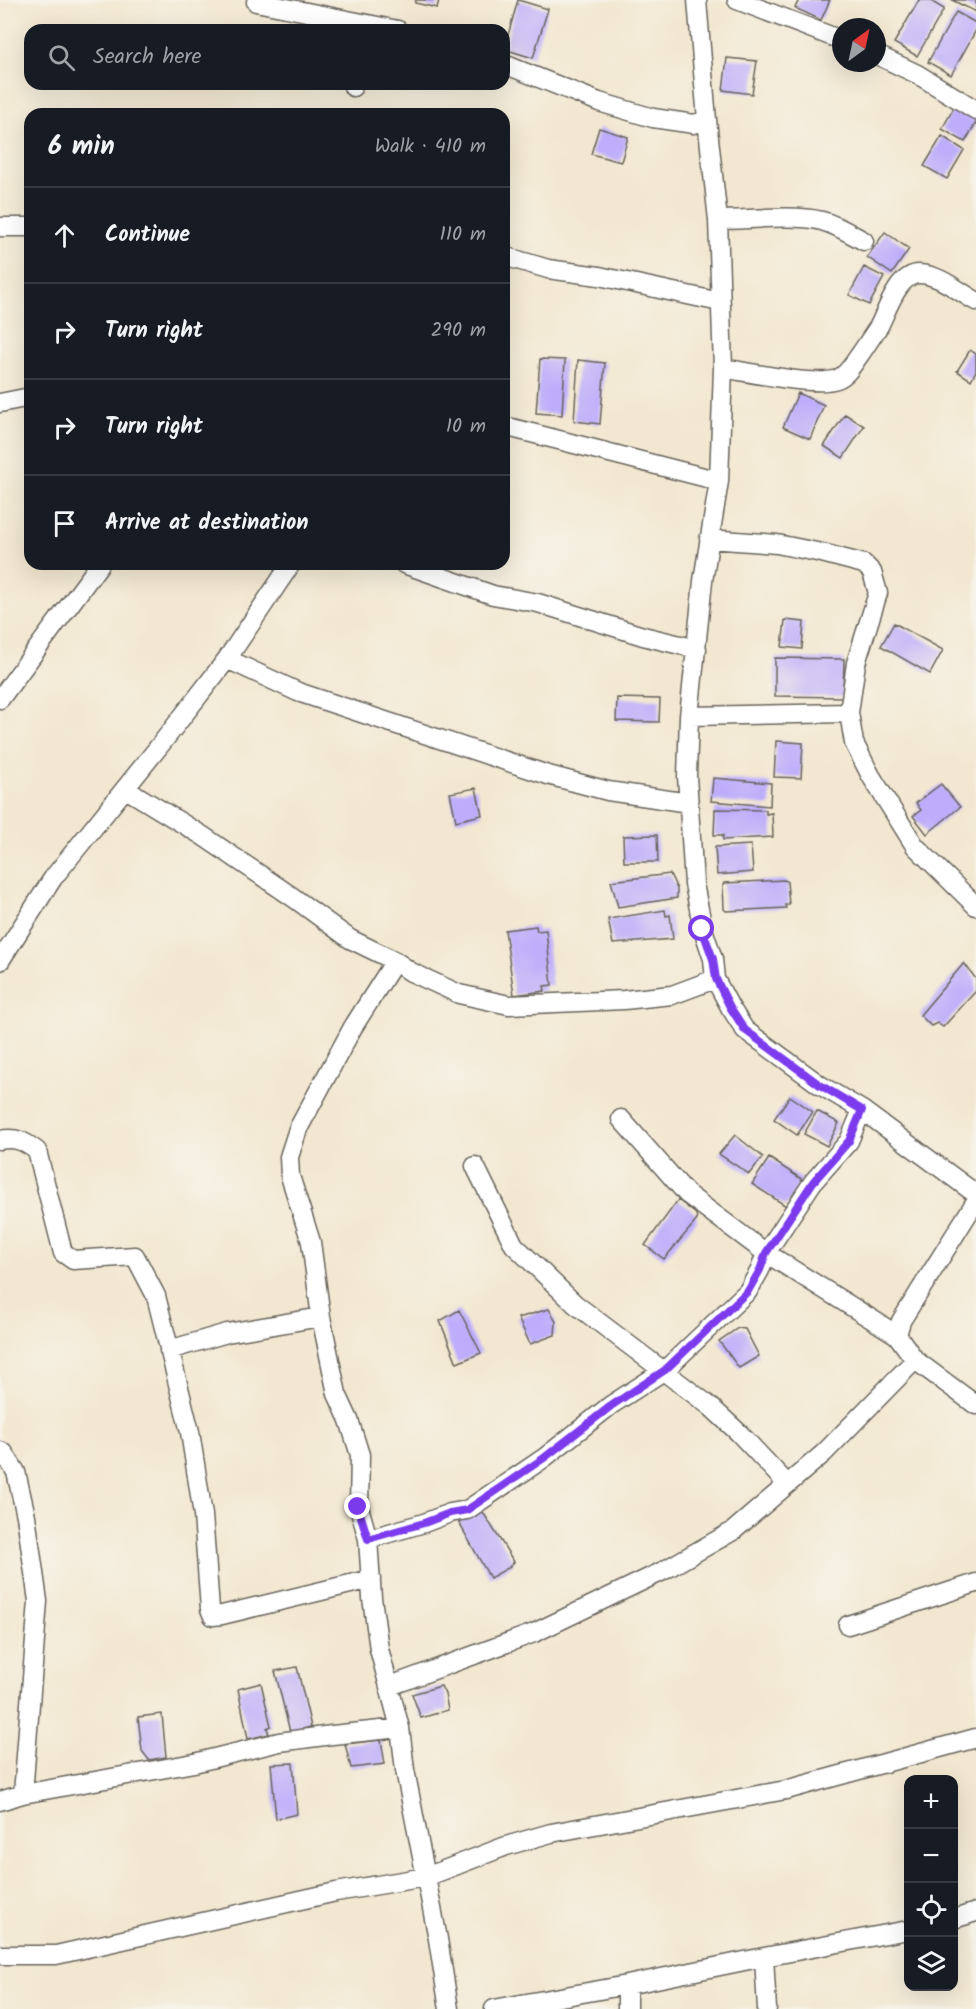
<!DOCTYPE html>
<meta charset="utf-8">
<style>
body{margin:0;font-family:Kalam,sans-serif;background:#20242c;color:#f1f3f6}
.controls{position:absolute;right:18px;bottom:18px;display:grid;overflow:hidden;border-radius:12px;box-shadow:0 6px 24px #0002}
.controls button{width:54px;height:54px;display:grid;place-items:center;padding:0;border:0;border-bottom:2px solid #363941;background:#171b24;color:#f1f3f6;font:30px sans-serif}
.compass{position:absolute;left:832px;top:18px;width:54px;height:54px;border-radius:50%;background:#171b24;box-shadow:0 6px 24px #0002;rotate:33deg}
.stop{position:absolute;width:18px;height:18px;margin:-14px;border:4px solid #7c3aed;border-radius:50%;background:#fff}
.stop.end{background:#7c3aed;border-color:#fff;box-shadow:0 2px 6px #0008}
.list{margin:0;padding:0;list-style:none}
h2{display:flex;justify-content:space-between;align-items:center;height:78px;margin:0;padding:0 24px;font-size:26px}
h2 small{font-size:20px;font-weight:400;color:#9ea1a6}
.list li{display:grid;grid-template-columns:39px 1fr auto;gap:18px;align-items:center;box-sizing:border-box;height:96px;padding:0 24px;border-top:2px solid #363941}
.list b{display:block;font-size:22px;white-space:nowrap}
.list em{font-size:20px;font-style:normal;color:#9ea1a6}
.icon{flex:none;width:33px;height:33px;fill:none;stroke:currentColor;stroke-width:2;stroke-linecap:round;stroke-linejoin:round}
.map{position:relative;flex:none;width:976px;height:2009px;overflow:hidden}
.search{position:absolute;background:#171b24;box-shadow:0 6px 24px #0002;left:24px;top:24px;width:486px;height:66px;display:flex;align-items:center;gap:15px;box-sizing:border-box;padding:0 21px;border-radius:18px;color:#9ea1a6;font-size:22px}
.panel{position:absolute;background:#171b24;box-shadow:0 6px 24px #0002;left:24px;top:108px;width:486px;height:462px;border-radius:18px}
.map>svg:first-child{display:block}
.building{fill:#bdadfb}
.lines{fill:none;stroke-linecap:round;stroke-linejoin:round}
.minor-casing{stroke:#67635b;stroke-width:21}
.minor{stroke:#fff;stroke-width:18}
.route{stroke:#7c3aed;stroke-width:8}
</style>
<div class="map">
<svg width="976" height="2009" viewBox="0 0 976 2009">
<rect width="100%" height="100%" fill="#f7f3e8"/>
<filter id="ink" filterUnits="userSpaceOnUse"><feTurbulence type="fractalNoise" baseFrequency=".0167" numOctaves="2"/><feDisplacementMap in="SourceGraphic" scale="12" xChannelSelector="R" yChannelSelector="G"/><feConvolveMatrix kernelMatrix="1 2 1 2 8 2 1 2 1" color-interpolation-filters="sRGB"/></filter>
<filter id="wash" filterUnits="userSpaceOnUse"><feTurbulence type="fractalNoise" baseFrequency=".008" numOctaves="4" result="noise"/><feDisplacementMap in="SourceGraphic" scale="24" xChannelSelector="R" yChannelSelector="G"/><feGaussianBlur stdDeviation="1.35" result="paint"/><feColorMatrix in="noise" values="0 0 0 0 0 0 0 0 0 0 0 0 0 0 0 0 0 1.4 0 .05"/><feComposite in="paint" operator="in"/></filter>
<g filter="url(#wash)">
<rect width="100%" height="100%" fill="#f2e7d0"/>
<g id="blocks">
<!-- building -->
<path class="building" d="M416,0H439L437,8L415,3Z
M518,0L548,9L533,58L504,49Z
M799,0H830L821,20L795,8Z
M919,0H929L944,9L917,56L894,43Z
M952,0H976V12Z
M956,12L976,23V30L951,75L928,62Z
M727,58L757,61L752,94L723,90Z
M956,104L976,116V123L965,142L942,129Z
M599,128L628,137L621,162L591,154Z
M942,136L964,150L947,179L924,166Z
M885,232L909,249L892,274L867,257Z
M864,267L884,277L869,305L849,295Z
M970,350L976,354V371L971,380L957,371Z
M540,359L565,360L562,415L536,413Z
M578,360L605,363L600,424L574,421Z
M798,393L824,405L810,439L783,427Z
M845,414L864,426L843,458L824,446Z
M785,620L804,622L802,649L782,647Z
M894,623L943,650L930,674L881,646Z
M775,658L844,659L843,697L775,696Z
M617,698L660,699L659,722L616,721Z
M776,741L803,743L801,778L774,777Z
M713,778L771,783L770,806L711,801Z
M941,784L960,807L927,834L913,816L921,810L916,803Z
M476,788L482,815L456,821L450,793Z
M715,809L766,810V814L772,813L773,837L723,840V835H714Z
M657,835L658,862H624L623,836Z
M751,845L753,872L717,875L715,847Z
M670,874L677,889V898L618,907L611,881Z
M784,880L787,881L789,905H785L786,908L726,911L724,909L723,885L724,883Z
M665,910L666,916L670,915L673,939L613,944L608,919Z
M536,926L537,931L546,930L552,985L544,986L545,991L514,995L505,930Z
M964,963L976,979V991L943,1027L937,1023L931,1026L920,1015Z
M790,1096L813,1112L797,1135L774,1119Z
M817,1111L839,1123L827,1146L804,1134Z
M735,1135L763,1157L749,1174L719,1154Z
M769,1158L803,1180L786,1206L752,1184Z
M678,1200L696,1214L697,1220L664,1259L645,1245Z
M549,1309L556,1322L555,1335L530,1344L518,1318Z
M459,1310L481,1353L457,1363L440,1321Z
M738,1328L745,1329L759,1356L739,1368L719,1341Z
M481,1509L514,1562L508,1568L490,1578L458,1521Z
M297,1667L311,1727L290,1732L275,1671Z
M261,1683L271,1726L267,1728L269,1734L248,1739L238,1689Z
M441,1686L445,1694L448,1710L421,1718L412,1694Z
M162,1714L166,1757L149,1760L142,1751L138,1717Z
M381,1740L385,1764L351,1768L345,1744Z
M293,1763L297,1814L276,1819L271,1764Z"/>
</g>
</g>
<g filter="url(#ink)">
<use href="#blocks" fill-opacity="0" stroke="#67635b" stroke-width="1.5"/>
<g class="lines">
<defs>
<path id="minor" d="M697,0L707,120L718,220L723,368L719,481L703,581L689,716L687,776L694,884L703,929L713,959L715,979L730,1007L745,1030L820,1085L862,1110L976,1194
M737,0L841,40
M256,2L398,30
M877,55L917,74L976,110
M504,64L599,102L653,118L694,124L707,120
M353,84V87
M718,220C748,220 793,214 822,221C837,225 851,234 864,241
M0,227H30
M504,256L548,269L599,276L720,302
M723,368C748,372 815,387 837,379C848,375 854,362 861,353C867,344 873,335 879,326C887,311 898,274 919,274C939,274 959,292 976,301
M0,403L30,397
M504,426L719,481
M709,539L777,544L822,553L864,564L872,572L878,593L856,663L849,713L854,743L871,776L915,846L976,906
M404,564L493,595L538,603L643,636L697,649
M227,659L298,692L548,775L608,791L689,803
M0,699L100,564
M689,716L849,713
M126,789L203,836L294,898L350,939L395,961L411,972L459,994L509,1005L624,1000L672,995L715,979
M0,961L53,878L165,739L227,659L291,564
M395,961L353,1027L298,1129L289,1157L290,1176L311,1242L321,1317L337,1394L349,1420L360,1455L359,1507L368,1539L372,1598L379,1649L400,1728L405,1770L438,1939L449,2009
M621,1119L687,1194L766,1253L897,1335
M0,1140C16,1137 24,1141 37,1151L63,1253L73,1260L135,1256L156,1296L190,1432L203,1515L210,1609L213,1616L222,1615L371,1579
M475,1166L514,1245L575,1304L711,1407L739,1433L787,1484
M976,1201L901,1321L897,1335L915,1360L976,1405
M169,1350L227,1333L321,1317
M0,1451L4,1453L16,1472L26,1516L38,1601L23,1794
M368,1539L424,1523L450,1513L467,1510L544,1458L611,1405L665,1370L748,1291L760,1270L766,1253L813,1182L849,1141L862,1110
M848,1625L976,1583
M390,1686L534,1633L663,1571L733,1531L824,1453L915,1360
M0,1801L23,1794L194,1763L279,1742L332,1735L400,1728
M954,1919L976,1912
M0,1955H56L336,1892L426,1877L506,1846L551,1833L786,1790L976,1738
M764,1957L908,1930
M494,2009L627,1985L764,1957L767,2009
M627,2009V1985"/>
</defs>
<!-- minor casing -->
<use href="#minor" class="minor-casing"/>
<!-- minor -->
<use href="#minor" class="minor"/>
</g>
</g>
<g class="lines" filter="url(#ink)">
<!-- route -->
<path class="route" d="M358,1507L368,1539L424,1523L450,1513L467,1510L544,1458L611,1406L665,1370L748,1291L760,1270L766,1253L813,1182L849,1141L862,1110L820,1085L745,1030L730,1007L716,979L713,959L702,929"/>
</g>
</svg>
<div class="controls">
<button>+</button>
<button>−</button>
<button><svg class="icon" aria-label="locate" viewBox="0 0 24 24"><circle cx="12" cy="12" r="6"/><path d="M12 2v4M12 18v4M2 12h4M18 12h4"/></svg></button>
<button><svg class="icon" aria-label="layers" viewBox="0 0 24 24"><path d="M12 4l9 5-9 5-9-5zM3 14l9 5 9-5"/></svg></button>
</div>
<svg class="compass" viewBox="-18 -18 36 36"><path d="M0-13l5 13h-10z" fill="#e53935"/><path d="M0 13l5-13h-10z" fill="#9ea1a6"/></svg>
<div class="stop" style="left:702px;top:929px"></div>
<div class="stop end" style="left:358px;top:1507px"></div>
<div class="search"><svg class="icon" aria-label="search" viewBox="0 0 24 24"><circle cx="10" cy="10" r="6"/><path d="M15 15l6 6"/></svg>Search here</div>
<section class="panel">
<h2>6 min<small>Walk · 410 m</small></h2>
<ul class="list">
<li><svg class="icon" aria-label="ahead" viewBox="0 0 24 24"><path d="M12 20V5M6 11l6-6 6 6"/></svg><div><b>Continue</b></div><em>110 m</em></li>
<li><svg class="icon" aria-label="right" viewBox="0 0 24 24"><path d="M7 20v-9h11M14 6l5 5-5 5"/></svg><div><b>Turn right</b></div><em>290 m</em></li>
<li><svg class="icon" aria-label="right" viewBox="0 0 24 24"><path d="M7 20v-9h11M14 6l5 5-5 5"/></svg><div><b>Turn right</b></div><em>10 m</em></li>
<li><svg class="icon" aria-label="arrive" viewBox="0 0 24 24"><path d="M6 21V4h12l-3 4 3 4H6"/></svg><div><b>Arrive at destination</b></div></li>
</ul>
</section>
</div>
